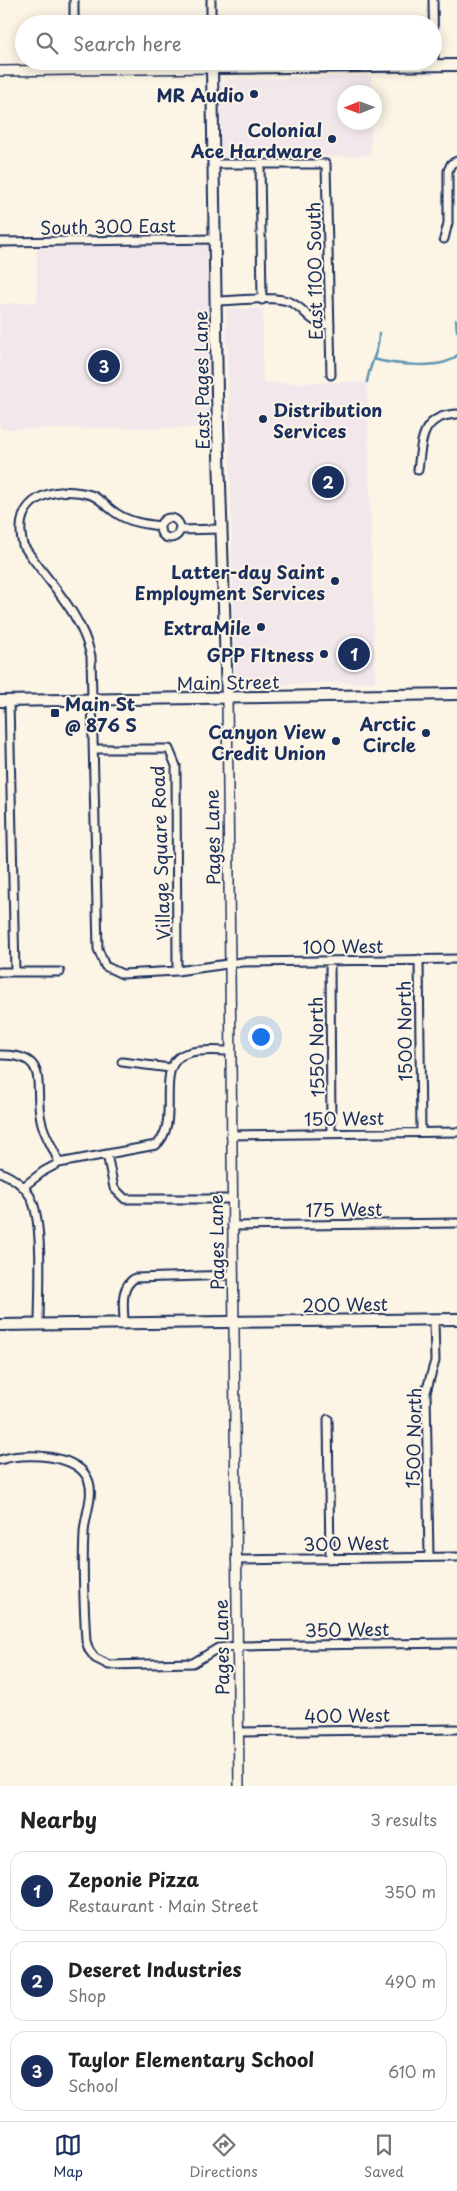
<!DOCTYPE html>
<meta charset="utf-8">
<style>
body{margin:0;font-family:"Playpen Sans",sans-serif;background:#f6f6f6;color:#222}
.compass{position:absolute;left:337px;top:85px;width:45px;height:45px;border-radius:50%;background:#fff;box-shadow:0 2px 12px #0003;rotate:269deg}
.you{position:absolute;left:260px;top:1036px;width:18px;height:18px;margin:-12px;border:4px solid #fff;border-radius:50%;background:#1a73e8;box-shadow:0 0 0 8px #1a73e833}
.badge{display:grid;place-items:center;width:32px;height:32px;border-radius:50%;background:#1b2f5e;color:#fff;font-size:16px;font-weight:700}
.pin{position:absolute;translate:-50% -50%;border:2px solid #fff;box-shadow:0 1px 5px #0006}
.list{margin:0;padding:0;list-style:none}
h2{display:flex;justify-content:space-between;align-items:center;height:65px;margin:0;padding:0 20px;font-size:21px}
h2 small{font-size:16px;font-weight:400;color:#767676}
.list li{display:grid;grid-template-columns:32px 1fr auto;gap:15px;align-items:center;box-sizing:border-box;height:80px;margin:0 10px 10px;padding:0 10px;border:1px solid #e0e0e0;border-radius:15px}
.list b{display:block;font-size:19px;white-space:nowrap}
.list p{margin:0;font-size:16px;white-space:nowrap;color:#767676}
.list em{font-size:16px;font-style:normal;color:#767676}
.icon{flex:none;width:28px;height:28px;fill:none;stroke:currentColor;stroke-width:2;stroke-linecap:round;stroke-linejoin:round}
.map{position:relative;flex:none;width:457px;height:1786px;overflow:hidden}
.search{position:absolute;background:#fff;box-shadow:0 2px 12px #0003;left:15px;right:15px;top:15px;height:55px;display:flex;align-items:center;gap:12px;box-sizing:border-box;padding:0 18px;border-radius:28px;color:#767676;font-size:19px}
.sheet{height:335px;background:#fff}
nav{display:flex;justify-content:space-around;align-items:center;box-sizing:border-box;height:70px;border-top:1px solid #e0e0e0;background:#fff;font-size:14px;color:#767676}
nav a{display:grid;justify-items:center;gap:2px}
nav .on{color:#1b2f5e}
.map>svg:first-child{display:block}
.built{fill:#f2e8ec}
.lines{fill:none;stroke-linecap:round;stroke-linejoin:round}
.stream{stroke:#5f96b3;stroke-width:2.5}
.minor-casing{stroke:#1b2f5e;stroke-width:11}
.tertiary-casing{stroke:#1b2f5e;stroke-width:12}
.secondary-casing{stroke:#1b2f5e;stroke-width:14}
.minor{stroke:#fcf5e5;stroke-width:7}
.tertiary{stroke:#fcf5e5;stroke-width:9}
.secondary{stroke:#fcf5e5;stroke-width:10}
.poi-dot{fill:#1b2f5e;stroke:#fcf5e5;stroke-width:2}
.labels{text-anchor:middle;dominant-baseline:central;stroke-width:4;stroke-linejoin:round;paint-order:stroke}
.poi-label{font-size:18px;font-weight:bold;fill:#1b2f5e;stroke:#fcf5e5;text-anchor:end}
.street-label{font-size:18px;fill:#1b2f5e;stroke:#fcf5e5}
</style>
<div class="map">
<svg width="457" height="1786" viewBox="0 0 457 1786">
<rect width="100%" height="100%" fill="#fcf5e5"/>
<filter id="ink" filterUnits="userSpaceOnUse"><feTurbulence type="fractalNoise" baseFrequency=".02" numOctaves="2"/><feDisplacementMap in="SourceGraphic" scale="10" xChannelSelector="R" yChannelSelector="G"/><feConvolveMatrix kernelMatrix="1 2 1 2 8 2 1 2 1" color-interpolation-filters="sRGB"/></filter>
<g filter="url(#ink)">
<!-- built -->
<path class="built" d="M371,76V92H344V122L371,123V153L364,156L221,158L220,84L229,80Z
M207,244L210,428L0,429V304L37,302V248Z
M226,308L263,309V383L367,382L375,682L242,685L235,678Z"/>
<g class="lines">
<!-- stream -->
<path class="stream" d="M456,320L457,331
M373,359C391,364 445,371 457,355
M367,382C369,365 380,350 379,333"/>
<defs>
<path id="minor" d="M74,0V24
M211,0V24
M433,0L434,66
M74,61L75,70
M260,163L262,300
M214,164H326L331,375
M444,239L448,223V171L451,164L457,161
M0,242L216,239
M215,301C236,301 271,295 290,302C307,309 308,324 330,325
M418,470C422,441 420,416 457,414
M160 528a10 10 0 1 1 20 0a10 10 0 1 1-20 0Z
M160,526C144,524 129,522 116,513C108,508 100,498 91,495C52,484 11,499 23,545C48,582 81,612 91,656L98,949L105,966L122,974L177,971L242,962L457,959
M179,530L221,529
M9,701L15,972
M94,749H169L176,766L177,971
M419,959L421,1132
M330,961L331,1133
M0,972H60
M0,1055C52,1054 33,1086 41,1120C44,1136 54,1148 59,1163
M122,1062L170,1068
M231,1135L457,1132
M107,1154L114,1188L125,1199H232
M0,1172C12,1177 23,1184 30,1196C44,1220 39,1293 39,1324
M23,1187L44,1171L59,1163L156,1145C183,1122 151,1063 188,1053C201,1049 217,1051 230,1051
M232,1226L457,1223
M124,1323C124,1307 119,1288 135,1278L233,1275
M328,1419L330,1559
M0,1460C23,1452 80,1453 89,1482C94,1497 84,1518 84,1534C82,1569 84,1606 86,1641L89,1650L95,1658L109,1665L193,1663L218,1648L237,1646L457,1643
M429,1557L426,1392L435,1361L434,1319
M236,1560L457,1557
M238,1732L457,1729"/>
<path id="tertiary" d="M0,71L212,68
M227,698L239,1786"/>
<path id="secondary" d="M227,698L217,394L212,68L457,65
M0,701L457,694
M0,1325L457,1319"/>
</defs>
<!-- minor casing -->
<use href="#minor" class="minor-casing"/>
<!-- tertiary casing -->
<use href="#tertiary" class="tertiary-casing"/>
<!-- secondary casing -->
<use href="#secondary" class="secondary-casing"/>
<!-- minor -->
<use href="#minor" class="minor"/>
<!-- tertiary -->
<use href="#tertiary" class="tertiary"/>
<!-- secondary -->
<use href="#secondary" class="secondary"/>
</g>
</g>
<!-- markers -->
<g class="poi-dot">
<circle cx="254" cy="94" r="5"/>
<circle cx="332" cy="139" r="5"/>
<circle cx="263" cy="419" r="5"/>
<circle cx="335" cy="581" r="5"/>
<circle cx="261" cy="627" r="5"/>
<circle cx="324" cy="654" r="5"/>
<rect x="50" y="708" width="10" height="10" rx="2.5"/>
<circle cx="426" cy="733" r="5"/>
<circle cx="336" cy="741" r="5"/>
</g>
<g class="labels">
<!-- poi labels -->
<g class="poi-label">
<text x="244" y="94">MR Audio</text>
<text x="322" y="129">Colonial<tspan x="322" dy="21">Ace Hardware</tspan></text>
<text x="273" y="409" text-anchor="start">Distribution<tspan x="273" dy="21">Services</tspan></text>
<text x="325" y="571">Latter-day Saint<tspan x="325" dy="21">Employment Services</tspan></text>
<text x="251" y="627">ExtraMile</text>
<text x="314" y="654">GPP FItness</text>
<text x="65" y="703" text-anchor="start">Main St<tspan x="65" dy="21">@ 876 S</tspan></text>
<text x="416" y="723">Arctic<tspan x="416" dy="21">Circle</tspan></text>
<text x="326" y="731">Canyon View<tspan x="326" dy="21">Credit Union</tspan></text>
</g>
<!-- street labels -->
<g class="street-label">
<text transform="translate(108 226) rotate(-1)">South 300 East</text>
<text transform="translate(314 271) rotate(-91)">East 1100 South</text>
<text transform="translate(201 380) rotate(-91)">East Pages Lane</text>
<text transform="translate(228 682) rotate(-1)">Main Street</text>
<text transform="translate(212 837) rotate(-91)">Pages Lane</text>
<text transform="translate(160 853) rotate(-92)">Village Square Road</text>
<text transform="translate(343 946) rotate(-1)">100 West</text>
<text transform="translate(404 1031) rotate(-91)">1500 North</text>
<text transform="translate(316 1047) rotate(-91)">1550 North</text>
<text transform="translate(344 1118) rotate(-1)">150 West</text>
<text transform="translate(344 1209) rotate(-1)">175 West</text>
<text transform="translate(216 1242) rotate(-91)">Pages Lane</text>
<text transform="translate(345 1304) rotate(-1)">200 West</text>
<text transform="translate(413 1438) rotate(-89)">1500 North</text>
<text transform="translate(346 1543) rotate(-1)">300 West</text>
<text transform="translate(347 1629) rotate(-1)">350 West</text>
<text transform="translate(221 1647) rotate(-91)">Pages Lane</text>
<text transform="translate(347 1715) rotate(-1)">400 West</text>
</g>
</g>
</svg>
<svg class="compass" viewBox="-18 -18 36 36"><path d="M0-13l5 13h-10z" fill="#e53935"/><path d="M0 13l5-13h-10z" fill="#767676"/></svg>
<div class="you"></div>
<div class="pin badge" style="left:354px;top:654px">1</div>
<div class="pin badge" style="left:328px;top:482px">2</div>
<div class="pin badge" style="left:104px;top:366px">3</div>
<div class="search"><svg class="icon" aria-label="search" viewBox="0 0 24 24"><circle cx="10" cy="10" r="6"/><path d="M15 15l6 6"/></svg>Search here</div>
</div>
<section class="sheet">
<h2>Nearby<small>3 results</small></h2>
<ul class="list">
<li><span class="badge">1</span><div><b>Zeponie Pizza</b><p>Restaurant · Main Street</p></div><em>350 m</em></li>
<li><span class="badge">2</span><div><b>Deseret Industries</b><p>Shop</p></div><em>490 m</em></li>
<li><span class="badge">3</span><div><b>Taylor Elementary School</b><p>School</p></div><em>610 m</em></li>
</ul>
</section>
<nav>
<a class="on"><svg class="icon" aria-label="map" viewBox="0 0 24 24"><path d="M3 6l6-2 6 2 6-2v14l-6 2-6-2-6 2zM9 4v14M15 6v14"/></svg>Map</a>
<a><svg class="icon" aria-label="directions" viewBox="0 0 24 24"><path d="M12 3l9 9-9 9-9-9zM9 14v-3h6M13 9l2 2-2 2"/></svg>Directions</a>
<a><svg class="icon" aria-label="saved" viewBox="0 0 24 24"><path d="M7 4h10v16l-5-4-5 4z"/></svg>Saved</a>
</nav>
